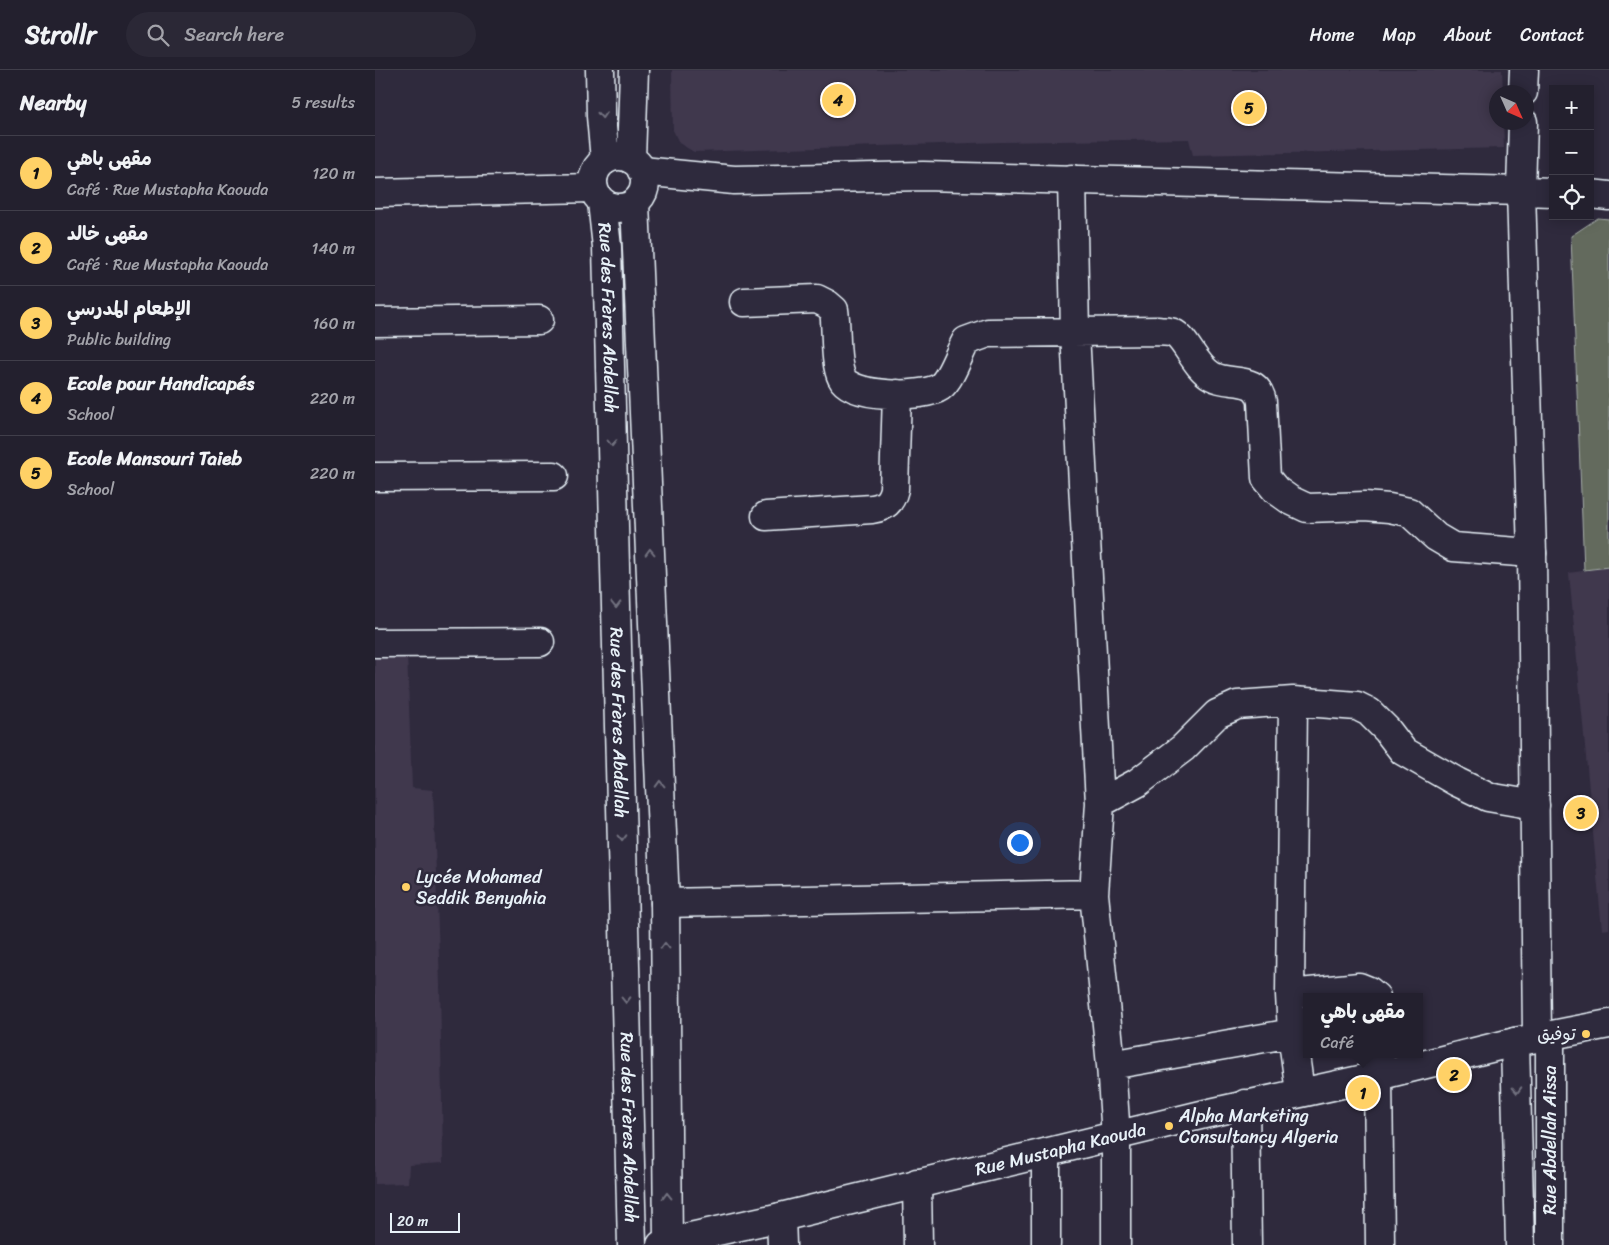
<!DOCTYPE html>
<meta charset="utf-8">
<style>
body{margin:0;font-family:Sriracha,"Playpen Sans Arabic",sans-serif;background:#2b2836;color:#f1f3f6}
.controls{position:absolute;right:15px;top:15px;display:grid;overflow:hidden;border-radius:0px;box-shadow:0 2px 12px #0003}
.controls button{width:45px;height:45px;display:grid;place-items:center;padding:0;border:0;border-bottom:1px solid #403e4a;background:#23202e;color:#f1f3f6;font:25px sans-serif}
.compass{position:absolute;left:1114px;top:15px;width:45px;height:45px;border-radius:50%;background:#23202e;box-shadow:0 2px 12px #0003;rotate:135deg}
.scale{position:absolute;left:15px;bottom:12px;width:70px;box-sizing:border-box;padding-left:5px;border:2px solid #e8f1f8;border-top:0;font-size:14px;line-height:18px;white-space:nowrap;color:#e8f1f8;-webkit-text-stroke:4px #2f2a3d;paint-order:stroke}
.you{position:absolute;left:644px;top:772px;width:18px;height:18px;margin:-12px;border:4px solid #fff;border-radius:50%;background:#1a73e8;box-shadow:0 0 0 8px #1a73e833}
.badge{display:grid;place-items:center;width:32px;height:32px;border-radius:50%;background:#ffd166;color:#111;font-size:16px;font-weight:700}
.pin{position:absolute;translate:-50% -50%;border:2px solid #fff;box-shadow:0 1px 5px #0006}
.popup{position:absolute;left:928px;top:923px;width:120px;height:65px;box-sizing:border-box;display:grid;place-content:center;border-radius:0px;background:#23202e;filter:drop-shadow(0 1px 4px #0005);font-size:16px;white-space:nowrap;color:#a3a3aa}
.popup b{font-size:19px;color:#f1f3f6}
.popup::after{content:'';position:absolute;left:50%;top:100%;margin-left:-10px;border:10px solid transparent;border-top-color:#23202e}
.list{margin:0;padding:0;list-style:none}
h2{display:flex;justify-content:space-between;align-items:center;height:65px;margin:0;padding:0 20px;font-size:21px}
h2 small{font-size:16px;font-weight:400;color:#a3a3aa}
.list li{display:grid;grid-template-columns:32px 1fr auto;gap:15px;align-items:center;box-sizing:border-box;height:75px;padding:0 20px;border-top:1px solid #403e4a}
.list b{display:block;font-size:19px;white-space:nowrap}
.list p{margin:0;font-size:16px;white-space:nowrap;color:#a3a3aa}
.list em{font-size:16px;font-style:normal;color:#a3a3aa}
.icon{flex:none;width:28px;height:28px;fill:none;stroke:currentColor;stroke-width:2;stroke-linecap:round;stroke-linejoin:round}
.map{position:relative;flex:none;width:1234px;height:1175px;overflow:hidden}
header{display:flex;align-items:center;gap:30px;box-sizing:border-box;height:70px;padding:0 25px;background:#23202e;border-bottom:1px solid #403e4a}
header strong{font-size:24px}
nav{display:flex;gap:28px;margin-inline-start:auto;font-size:18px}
.search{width:350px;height:45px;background:#2b2836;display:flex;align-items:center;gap:12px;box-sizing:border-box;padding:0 18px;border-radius:28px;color:#a3a3aa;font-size:19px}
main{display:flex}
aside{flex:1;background:#23202e}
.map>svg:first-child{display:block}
.built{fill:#40384e}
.pitch{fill:#646a5d;stroke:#a6aeaa}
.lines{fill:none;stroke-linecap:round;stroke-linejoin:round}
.street-casing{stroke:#e8f1f8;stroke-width:31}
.secondary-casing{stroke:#e8f1f8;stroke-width:31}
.street{stroke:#2f2a3d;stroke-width:28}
.secondary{stroke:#2f2a3d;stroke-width:28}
.oneway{stroke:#70707e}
.poi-dot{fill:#ffd166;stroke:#2f2a3d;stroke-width:2}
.labels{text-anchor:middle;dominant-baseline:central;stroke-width:5;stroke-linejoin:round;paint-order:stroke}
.street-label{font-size:18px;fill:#e8f1f8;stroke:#2f2a3d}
.poi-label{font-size:18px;fill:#e8f1f8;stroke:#2f2a3d;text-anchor:start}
</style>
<header>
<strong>Strollr</strong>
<div class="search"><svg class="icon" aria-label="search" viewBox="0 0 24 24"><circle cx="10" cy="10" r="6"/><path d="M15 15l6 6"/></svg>Search here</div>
<nav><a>Home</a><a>Map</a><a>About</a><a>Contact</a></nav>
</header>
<main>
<aside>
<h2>Nearby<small>5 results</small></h2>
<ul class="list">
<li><span class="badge">1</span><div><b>مقهى باهي</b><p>Café · Rue Mustapha Kaouda</p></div><em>120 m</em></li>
<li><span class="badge">2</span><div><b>مقهى خالد</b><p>Café · Rue Mustapha Kaouda</p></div><em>140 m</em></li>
<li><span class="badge">3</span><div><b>الإطعام المدرسي</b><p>Public building</p></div><em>160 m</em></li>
<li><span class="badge">4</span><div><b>Ecole pour Handicapés</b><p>School</p></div><em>220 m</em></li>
<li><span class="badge">5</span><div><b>Ecole Mansouri Taieb</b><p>School</p></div><em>220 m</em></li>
</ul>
</aside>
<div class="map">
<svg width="1234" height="1175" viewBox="0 0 1234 1175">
<rect width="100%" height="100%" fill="#2f2a3d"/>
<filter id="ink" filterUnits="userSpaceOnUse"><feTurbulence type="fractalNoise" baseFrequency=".02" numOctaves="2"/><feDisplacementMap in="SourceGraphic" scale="10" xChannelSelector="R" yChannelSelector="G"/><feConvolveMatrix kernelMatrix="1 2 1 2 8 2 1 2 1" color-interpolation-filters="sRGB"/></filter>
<g filter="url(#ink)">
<!-- built -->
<path class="built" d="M297,0H1127L1128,22H1122V52L1128,53L1129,78L818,85L814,69L626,72L319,82L304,73L298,60Z
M1234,497V859L1227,860L1194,503Z
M32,583L37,718L58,720L65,915L68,1093L34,1095L33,1113L0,1114V584Z"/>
<!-- pitch -->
<path class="pitch" d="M1223,148L1234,149V497L1209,500L1196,166Z"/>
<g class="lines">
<defs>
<path id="street" d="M697,109L700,263L725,733L719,824L736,995L741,1066V1175
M1146,121L1178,122
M1215,124L1234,126
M369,232L442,229L452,234L459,240C462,259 459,292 467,308C476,328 549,328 565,317C576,309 584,283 591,271L613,263L783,261C788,262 794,261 798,263C811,268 819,296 837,306C855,316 882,304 887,332L891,408L901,420L915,430L932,438L990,436L1014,438L1034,442L1061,467L1078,477L1157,483
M0,252L164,250
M0,407L179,406
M391,446L497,439C510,437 516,432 519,419L522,324
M0,573L165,572
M918,631L915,924L917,963L925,1022
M725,733L762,713L808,678L842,644L862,635L918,631L982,636L994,642L1012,660L1028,681L1082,712L1113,727L1160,735
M290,833L719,824
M915,924L984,917L994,921L1001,927
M1175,965V1175
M1140,972L1145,1175
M1005,984L1003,1006L1005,1175
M736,995L917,963
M870,1034L872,1175
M671,1083V1175
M542,1113L543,1175
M406,1147L407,1175"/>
<g id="secondary">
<path d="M225,0L226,46L230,90"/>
<path d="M1148,22L1149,0"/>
<path d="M1148,52L1146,121L1157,483L1162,967"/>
<circle cx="244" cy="112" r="26"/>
<path d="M256,89L259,0"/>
<path d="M267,101L359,110L548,106L1146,121"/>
<path d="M0,123L218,118"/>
<path id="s1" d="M227,132L232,177L257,1175"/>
<path d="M260,133L290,833L293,1175"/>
<path id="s2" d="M286,1175L293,1172L406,1147L830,1044L1003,1006L1140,972L1234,954"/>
</g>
</defs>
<!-- street casing -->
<use href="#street" class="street-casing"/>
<!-- secondary casing -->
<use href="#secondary" class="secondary-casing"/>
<!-- street -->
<use href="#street" class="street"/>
<!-- secondary -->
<use href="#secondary" class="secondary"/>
</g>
<!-- one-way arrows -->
<defs><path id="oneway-chevron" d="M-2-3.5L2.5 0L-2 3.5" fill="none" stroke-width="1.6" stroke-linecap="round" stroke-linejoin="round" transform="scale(1.25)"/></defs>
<g class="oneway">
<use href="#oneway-chevron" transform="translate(227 45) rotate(87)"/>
<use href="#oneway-chevron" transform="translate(237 373) rotate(89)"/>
<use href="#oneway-chevron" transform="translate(275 482) rotate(-92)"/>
<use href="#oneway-chevron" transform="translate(241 535) rotate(89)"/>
<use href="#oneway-chevron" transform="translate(285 714) rotate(-92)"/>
<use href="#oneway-chevron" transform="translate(247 768) rotate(89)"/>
<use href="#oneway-chevron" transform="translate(290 876) rotate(-91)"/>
<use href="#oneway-chevron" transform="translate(251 930) rotate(89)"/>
<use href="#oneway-chevron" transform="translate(1142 1020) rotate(88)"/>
<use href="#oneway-chevron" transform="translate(292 1126) rotate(-91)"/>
</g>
</g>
<!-- markers -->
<g class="poi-dot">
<circle cx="31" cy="817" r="5"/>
<circle cx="1211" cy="964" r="5"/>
<circle cx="794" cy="1056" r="5"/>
</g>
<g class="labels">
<!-- street labels -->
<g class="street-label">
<text stroke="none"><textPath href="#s1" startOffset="116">Rue des Frères Abdellah</textPath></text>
<text stroke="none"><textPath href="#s1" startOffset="521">Rue des Frères Abdellah</textPath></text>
<text stroke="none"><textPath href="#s1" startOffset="926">Rue des Frères Abdellah</textPath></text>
<text transform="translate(1175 1070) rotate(-90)">Rue Abdellah Aissa</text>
<text stroke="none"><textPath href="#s2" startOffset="411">Rue Mustapha Kaouda</textPath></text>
</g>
<!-- poi labels -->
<g class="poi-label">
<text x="41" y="807">Lycée Mohamed<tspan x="41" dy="21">Seddik Benyahia</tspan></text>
<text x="1201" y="964" text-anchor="end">توفيق</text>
<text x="804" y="1046">Alpha Marketing<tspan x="804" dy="21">Consultancy Algeria</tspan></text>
</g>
</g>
</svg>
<div class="controls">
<button>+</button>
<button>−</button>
<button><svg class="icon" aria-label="locate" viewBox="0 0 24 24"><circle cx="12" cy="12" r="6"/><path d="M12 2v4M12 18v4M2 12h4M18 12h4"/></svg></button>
</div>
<svg class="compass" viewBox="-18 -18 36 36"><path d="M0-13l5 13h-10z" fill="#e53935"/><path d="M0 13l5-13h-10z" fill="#a3a3aa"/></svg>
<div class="scale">20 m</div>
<div class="you"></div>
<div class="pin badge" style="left:988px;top:1023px">1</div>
<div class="popup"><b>مقهى باهي</b>Café</div>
<div class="pin badge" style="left:1079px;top:1005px">2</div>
<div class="pin badge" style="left:1206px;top:743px">3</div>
<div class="pin badge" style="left:463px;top:30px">4</div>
<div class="pin badge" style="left:874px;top:38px">5</div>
</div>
</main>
